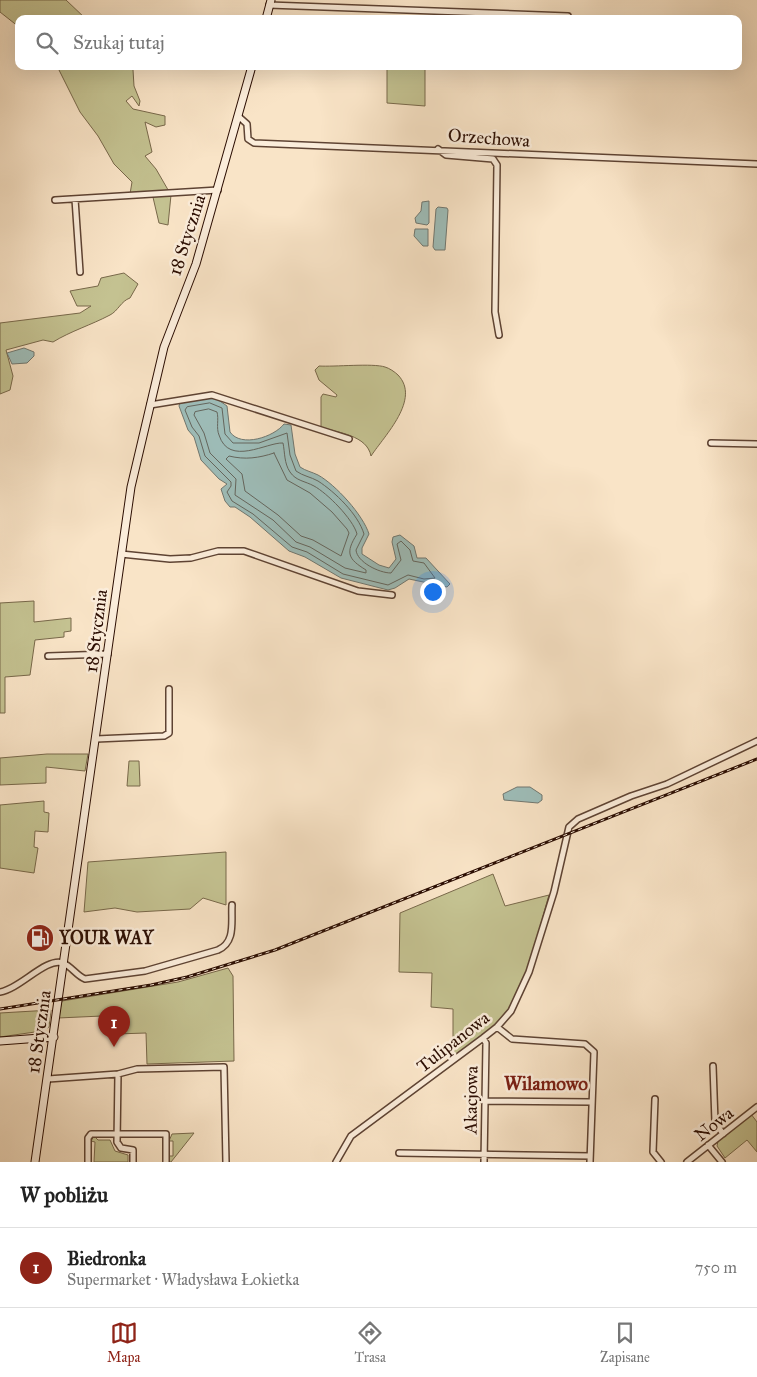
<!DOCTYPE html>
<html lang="pl">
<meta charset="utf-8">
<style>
body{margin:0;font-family:"IM FELL Great Primer",serif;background:#f6f6f6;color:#222}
.you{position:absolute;left:432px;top:591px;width:18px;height:18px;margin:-12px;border:4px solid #fff;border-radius:50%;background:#1a73e8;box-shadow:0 0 0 8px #1a73e833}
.badge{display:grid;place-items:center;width:32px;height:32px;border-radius:50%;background:#8f2418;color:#fff;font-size:16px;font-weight:700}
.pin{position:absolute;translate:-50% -41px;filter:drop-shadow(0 1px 2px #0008)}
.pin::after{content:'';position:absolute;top:26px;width:18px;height:15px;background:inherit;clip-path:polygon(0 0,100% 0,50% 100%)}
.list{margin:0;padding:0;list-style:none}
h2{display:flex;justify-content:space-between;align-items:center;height:65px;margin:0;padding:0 20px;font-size:21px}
h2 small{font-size:16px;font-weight:400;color:#767676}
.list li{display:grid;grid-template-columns:32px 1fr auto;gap:15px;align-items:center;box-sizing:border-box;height:80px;padding:0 20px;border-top:1px solid #e0e0e0}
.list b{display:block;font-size:19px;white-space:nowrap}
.list p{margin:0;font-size:16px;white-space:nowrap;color:#767676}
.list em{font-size:16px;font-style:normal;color:#767676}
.icon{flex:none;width:28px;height:28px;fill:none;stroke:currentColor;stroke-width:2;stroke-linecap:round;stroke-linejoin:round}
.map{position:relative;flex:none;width:757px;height:1162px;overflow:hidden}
.search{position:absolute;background:#fff;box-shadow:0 5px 20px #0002;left:15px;right:15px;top:15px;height:55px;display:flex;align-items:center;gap:12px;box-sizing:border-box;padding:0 18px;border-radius:10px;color:#767676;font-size:19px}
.sheet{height:145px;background:#fff}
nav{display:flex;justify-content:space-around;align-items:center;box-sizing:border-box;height:70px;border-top:1px solid #e0e0e0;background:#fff;font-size:14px;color:#767676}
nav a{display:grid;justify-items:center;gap:2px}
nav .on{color:#8f2418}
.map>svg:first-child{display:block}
.green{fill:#c4c291;stroke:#78684a}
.water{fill:#9ebeba;stroke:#707770}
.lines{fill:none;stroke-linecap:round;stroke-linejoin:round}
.shore{stroke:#64665e;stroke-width:1}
.street-casing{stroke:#5e4333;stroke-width:8}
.secondary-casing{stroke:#2b0d02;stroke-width:9}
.street{stroke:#fbeddb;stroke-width:5}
.secondary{stroke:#fbeddb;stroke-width:7}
.rail-casing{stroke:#2b0d02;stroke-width:3}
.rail{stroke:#fbeddb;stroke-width:1;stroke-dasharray:4;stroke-linecap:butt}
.labels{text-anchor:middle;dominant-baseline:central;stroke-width:5;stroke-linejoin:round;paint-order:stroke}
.street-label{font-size:18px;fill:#2b0d02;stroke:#fbeddb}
.poi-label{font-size:18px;font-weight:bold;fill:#2b0d02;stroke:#fbeddb;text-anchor:start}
.neighbourhood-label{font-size:19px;font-weight:bold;fill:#7a1f14;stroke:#fbeddb}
</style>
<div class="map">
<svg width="757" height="1162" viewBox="0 0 757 1162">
<rect width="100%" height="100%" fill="#f9e4c7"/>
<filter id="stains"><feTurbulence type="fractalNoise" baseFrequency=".004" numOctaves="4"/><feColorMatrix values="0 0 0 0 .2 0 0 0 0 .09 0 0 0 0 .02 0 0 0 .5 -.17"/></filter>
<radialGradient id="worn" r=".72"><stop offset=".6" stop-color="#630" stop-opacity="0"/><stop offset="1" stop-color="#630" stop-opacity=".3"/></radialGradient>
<!-- green -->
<path class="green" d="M0,0H66L86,19H19V27L0,12Z
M57,66H129L133,70L134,86L140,101L139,106L132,96L126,101L133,109L165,116V125L156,127L145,122L152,152L145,156L156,169L171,195L168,225L159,223L152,193L130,194L132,182L114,164L98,136L80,112Z
M387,66H425V106L387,103Z
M124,273L138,284L130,298C121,301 118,311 110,315C91,325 71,331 53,342L43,340L6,350L13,376L10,390L0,394V323L80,313L91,306H77L70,291L98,286L101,278Z
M319,366C334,367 373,363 385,367C389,368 395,372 398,375C421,399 385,435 371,456C367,435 338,433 321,427V397L323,394L336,397L337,395L319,380L315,370Z
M34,601V622L71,618V631L64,632V637L35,640L30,675L5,677V713H0V603Z
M47,754H88L85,771L46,767V783L0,785V758Z
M129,761H139L140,786H127Z
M44,801V812L49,813L48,832L35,831L34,847L38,848L34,873L0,868V805Z
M226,852V905L203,898L190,909L137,912L115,908L84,912L88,862Z
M493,874L505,906L549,895C537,935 525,999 494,1028C483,1039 466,1047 453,1056V1009L431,1007L432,973L399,972L400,913Z
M228,968L233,976L234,1061L147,1064L146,1033L116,1034L102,1016L58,1018L62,1001L178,982Z
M51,1010L49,1027L42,1031L0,1037V1013Z
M751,1114L757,1122V1152L747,1140L725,1158L717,1146L718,1141Z
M194,1133L171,1162H169V1156H173V1141H169L172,1134Z
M94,1136L98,1140H110L115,1151L128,1155V1162H94L95,1142L91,1141Z"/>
<!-- water -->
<path class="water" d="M429,201V223L427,225L416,223L415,218L421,211L422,202Z
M438,207L447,208L448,210L445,250H435L433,247L436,209Z
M415,229H428V246H423L414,236Z
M24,348L34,352V356L27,363L12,364L7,353Z
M202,398L217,399L227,406L230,432C241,448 274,437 284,424L291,425L295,454L300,467C306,471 312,472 318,475C336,485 363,515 369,534L362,548V554L379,565L389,568L396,559L392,542L393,537L400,535L414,546L417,558H426L450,584L447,587L409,579L395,588L388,590L341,578L305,557L289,551L250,517L235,507H230L225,501L221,489L227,484L219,479L201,460L194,437L188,430L179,406L180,402Z
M517,787H530L542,795V800L538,803L504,800L503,794Z"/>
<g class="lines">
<!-- shore -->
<path class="shore" d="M210,403L222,408L225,434L233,443H259L287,433L290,455L296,471C303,476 311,477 318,481C335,492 358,514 364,534L356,550C357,562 379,573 391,573L401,560L397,544L401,541L410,550L413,561L424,563L435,578L424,579L408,575L388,585L343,574L307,552L292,547L253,514L232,501L227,492L231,486V482L205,456L199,436L192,427L185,410L187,407Z
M209,409L217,412C219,419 216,428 219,435C229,467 267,442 283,443C285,453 284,463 290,472C296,481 305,481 314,486C327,493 353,519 357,534C345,553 348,559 366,570V573L345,568L310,547L296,542L273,520L235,495L236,479L210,453L204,433L194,415L195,412Z
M274,453L287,480L310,493L332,512L347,529L349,533L341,556L313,540L301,536L278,515L245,491L242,474L226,459L229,456C245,460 259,458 274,453Z"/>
<defs>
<path id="street" d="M269,5L568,16
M238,116L247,124L248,139L254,143L757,164
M438,149L446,155L493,159L497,165L495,312L499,335
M75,199L80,272
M55,200L218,190
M150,405L212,395L349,439
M711,443L757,444
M121,554L170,559L191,558L218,551H244L358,591L392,595
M48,656L108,654
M96,739L164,736L169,733V689
M0,992C20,989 46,957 63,963C71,966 77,976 85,979L145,971L218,950C236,942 231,922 232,905
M497,1027L512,1039L585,1044L594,1052L590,1162
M483,1038L486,1043L484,1162
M713,1066L715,1122L723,1134
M118,1074L117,1142L121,1148L133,1150V1162
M48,1079L118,1074L137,1069L224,1067L226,1162
M655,1099L653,1152L661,1162
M484,1101L591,1102
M708,1145L722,1162
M399,1153L590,1156
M88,1162V1138L91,1134H166V1162
M336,1162L351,1136L483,1038L497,1027L511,1011L529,972L554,892L569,827L578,819L631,796L667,784L757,741
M687,1162L757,1107"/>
<path id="secondary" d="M266,19L271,0
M0,1041L54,1037
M35,1162L131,487L164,347L196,264L252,66"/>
</defs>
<!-- street casing -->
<use href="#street" class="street-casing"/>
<!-- secondary casing -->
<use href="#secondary" class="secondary-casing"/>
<!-- street -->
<use href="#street" class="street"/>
<!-- secondary -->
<use href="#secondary" class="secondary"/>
<defs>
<path id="rail" d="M0,1009L151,985L187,977L275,950L757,759"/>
</defs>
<!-- rail casing -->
<use href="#rail" class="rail-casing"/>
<!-- rail -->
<use href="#rail" class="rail"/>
</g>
<!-- icons -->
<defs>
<symbol id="fuel-disc" viewBox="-11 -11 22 22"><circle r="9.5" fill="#8f2418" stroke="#fbeddb"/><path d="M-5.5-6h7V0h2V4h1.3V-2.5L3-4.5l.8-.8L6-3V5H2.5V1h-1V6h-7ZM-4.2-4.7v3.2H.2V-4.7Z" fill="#fff"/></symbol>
</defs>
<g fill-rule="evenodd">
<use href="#fuel-disc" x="24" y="922" width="32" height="32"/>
</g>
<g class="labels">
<!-- street labels -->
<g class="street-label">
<text transform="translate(489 138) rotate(4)">Orzechowa</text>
<text transform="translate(187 235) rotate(-72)">18 Stycznia</text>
<text transform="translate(96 631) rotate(-83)">18 Stycznia</text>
<text transform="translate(39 1032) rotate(-82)">18 Stycznia</text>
<text transform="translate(453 1042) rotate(-38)">Tulipanowa</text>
<text transform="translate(471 1100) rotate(-89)">Akacjowa</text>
<text transform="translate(714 1124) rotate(-38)">Nowa</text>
</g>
<!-- poi labels -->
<g class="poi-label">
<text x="59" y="938">YOUR WAY</text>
</g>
<!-- neighbourhood labels -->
<g class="neighbourhood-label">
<text x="546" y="1083">Wilamowo</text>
</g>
</g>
<rect width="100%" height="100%" filter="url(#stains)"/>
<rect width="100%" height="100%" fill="url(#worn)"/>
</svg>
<div class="you"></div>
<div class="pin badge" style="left:114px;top:1047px">1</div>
<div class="search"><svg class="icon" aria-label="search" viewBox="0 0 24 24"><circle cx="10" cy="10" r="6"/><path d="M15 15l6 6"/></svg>Szukaj tutaj</div>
</div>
<section class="sheet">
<h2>W pobliżu<small></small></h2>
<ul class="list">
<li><span class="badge">1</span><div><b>Biedronka</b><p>Supermarket · Władysława Łokietka</p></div><em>750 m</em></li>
</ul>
</section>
<nav>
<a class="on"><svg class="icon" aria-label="map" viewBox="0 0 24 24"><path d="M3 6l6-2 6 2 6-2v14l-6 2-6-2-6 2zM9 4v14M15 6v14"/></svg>Mapa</a>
<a><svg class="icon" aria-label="directions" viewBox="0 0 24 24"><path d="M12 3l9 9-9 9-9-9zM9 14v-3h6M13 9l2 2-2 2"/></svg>Trasa</a>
<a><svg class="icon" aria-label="saved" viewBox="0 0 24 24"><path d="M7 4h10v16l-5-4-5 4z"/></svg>Zapisane</a>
</nav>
